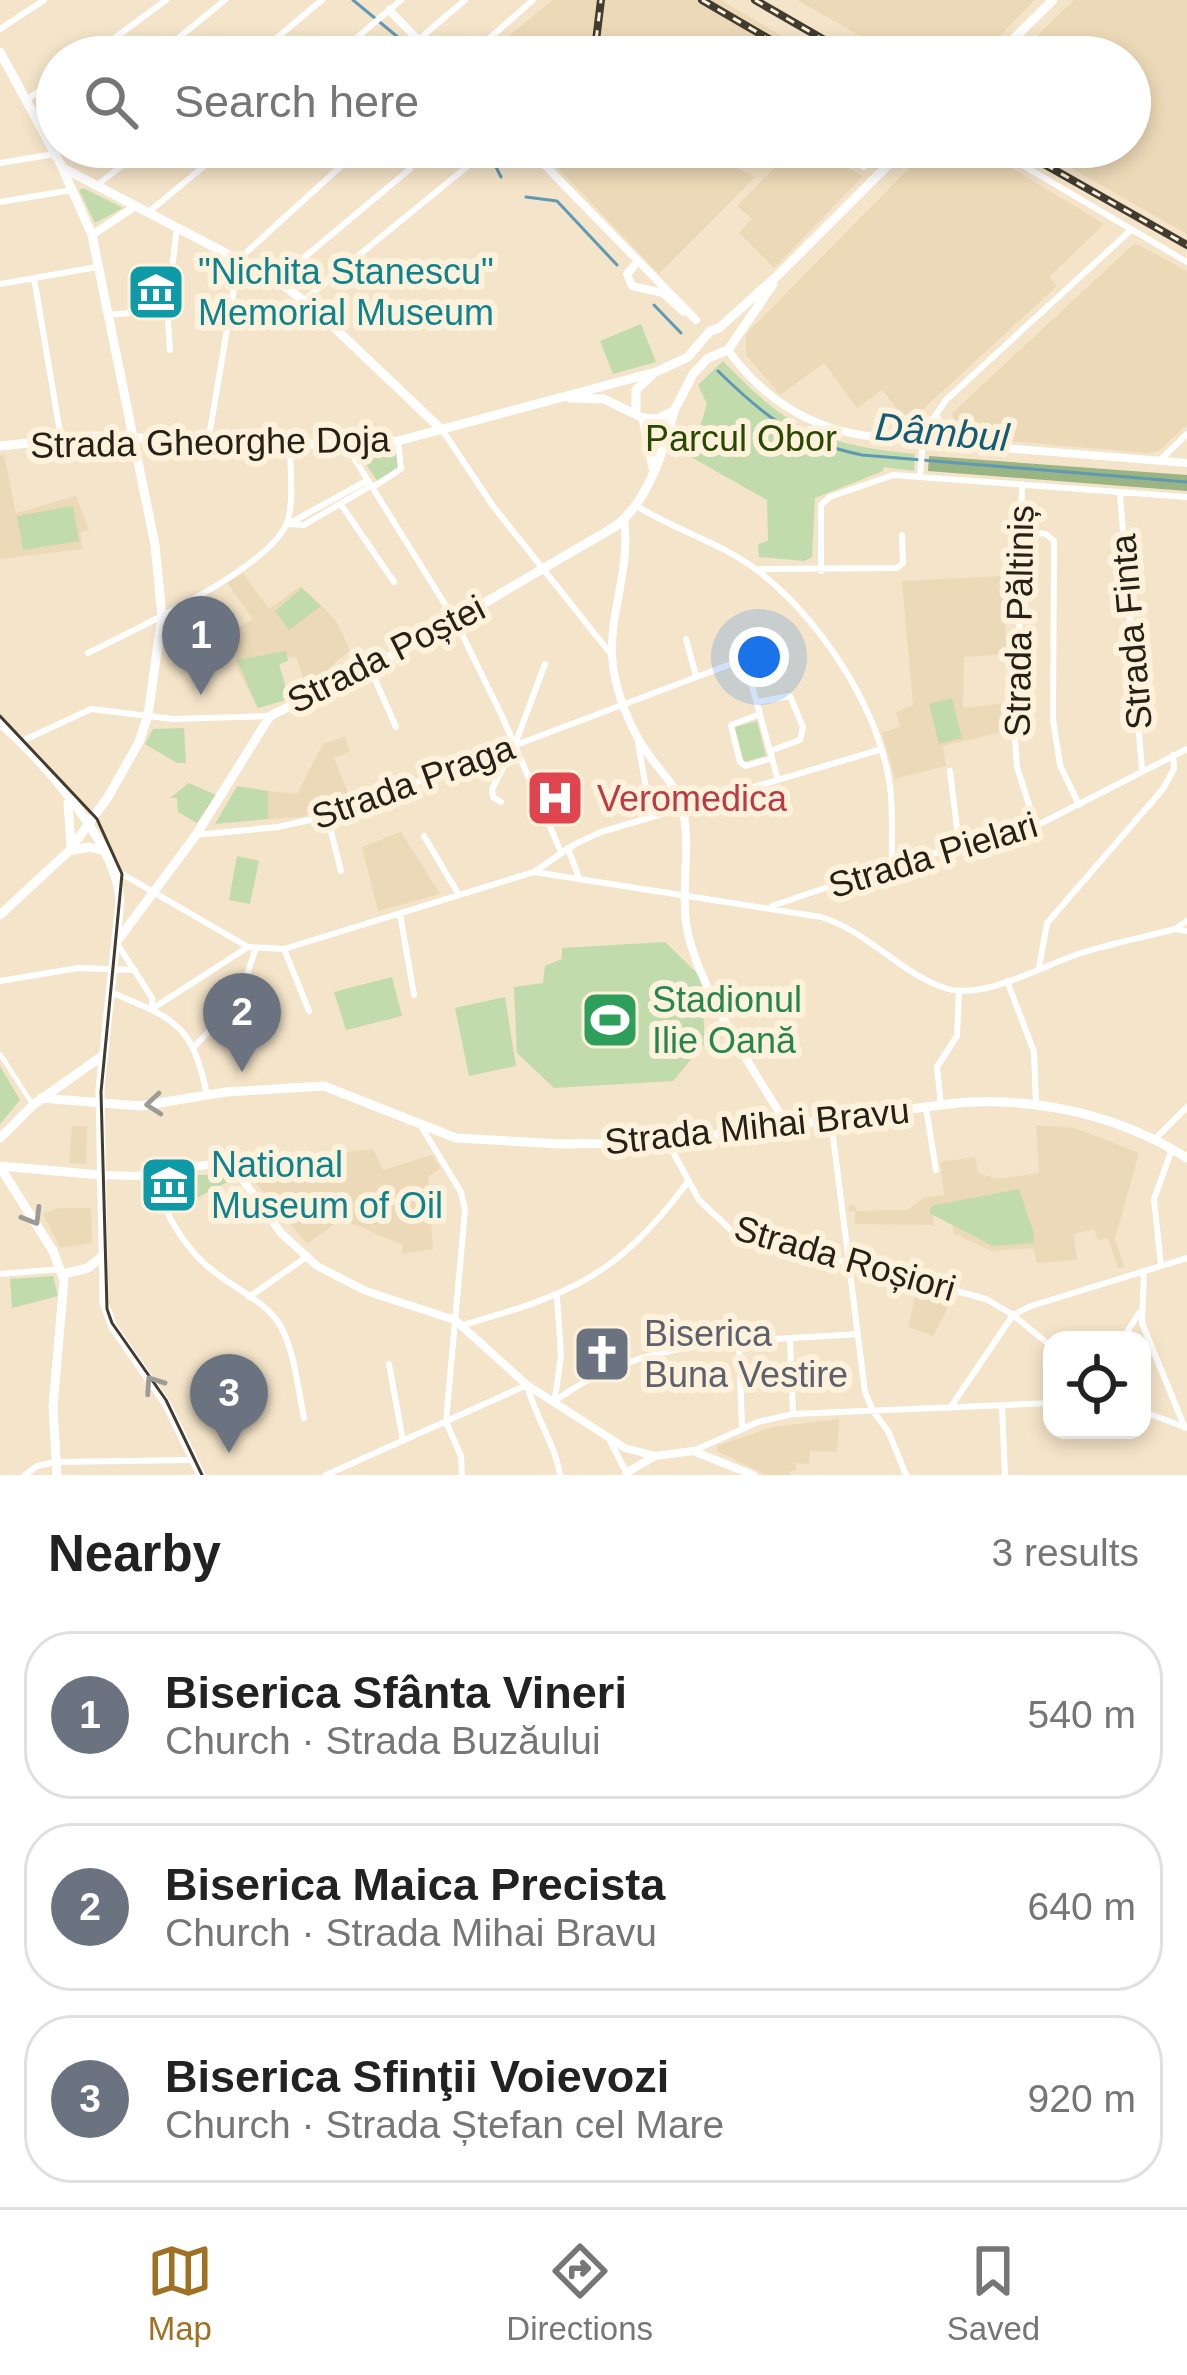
<!DOCTYPE html>
<meta charset="utf-8">
<style>
body{margin:0;font-family:Arial,sans-serif;background:#f6f6f6;color:#222}
.controls{position:absolute;right:36px;bottom:36px;display:grid;overflow:hidden;border-radius:24px;box-shadow:0 6px 18px #0003}
.controls button{width:108px;height:108px;display:grid;place-items:center;padding:0;border:0;border-bottom:3px solid #e0e0e0;background:#fff;color:#222;font:60px sans-serif}
.you{position:absolute;left:759px;top:657px;width:42px;height:42px;margin:-30px;border:9px solid #fff;border-radius:50%;background:#1a73e8;box-shadow:0 0 0 18px #1a73e833}
.badge{display:grid;place-items:center;width:78px;height:78px;border-radius:50%;background:#a07023;color:#fff;font-size:39px;font-weight:700}
.pin{position:absolute;translate:-50% -99px;filter:drop-shadow(0 3px 6px #0008)}
.pin::after{content:'';position:absolute;top:63px;width:42px;height:36px;background:inherit;clip-path:polygon(0 0,100% 0,50% 100%)}
.list{margin:0;padding:0;list-style:none}
h2{display:flex;justify-content:space-between;align-items:center;height:156px;margin:0;padding:0 48px;font-size:51px}
h2 small{font-size:39px;font-weight:400;color:#767676}
.list li{display:grid;grid-template-columns:78px 1fr auto;gap:36px;align-items:center;box-sizing:border-box;height:168px;margin:0 24px 24px;padding:0 24px;border:3px solid #e0e0e0;border-radius:48px}
.list b{display:block;font-size:45px;white-space:nowrap}
.list p{margin:0;font-size:39px;white-space:nowrap;color:#767676}
.list em{font-size:39px;font-style:normal;color:#767676}
.icon{flex:none;width:66px;height:66px;fill:none;stroke:currentColor;stroke-width:2;stroke-linecap:round;stroke-linejoin:round}
.map{position:relative;flex:none;width:1187px;height:1475px;overflow:hidden}
.search{position:absolute;background:#fff;box-shadow:0 6px 18px #0003;left:36px;right:36px;top:36px;height:132px;display:flex;align-items:center;gap:30px;box-sizing:border-box;padding:0 42px;border-radius:66px;color:#767676;font-size:45px}
.sheet{height:732px;background:#fff}
nav{display:flex;justify-content:space-around;align-items:center;box-sizing:border-box;height:168px;border-top:3px solid #e0e0e0;background:#fff;font-size:33px;color:#767676}
nav a{display:grid;justify-items:center;gap:6px}
nav .on{color:#a07023}
.map>svg:first-child{display:block}
.built{fill:#ecd9b7}
.green{fill:#c2dbad}
.forest{fill:#9ab484}
.lines{fill:none;stroke-linecap:round;stroke-linejoin:round}
.stream{stroke:#5f99b3;stroke-width:3}
.pedestrian{stroke:#fff;stroke-width:4.5}
.minor{stroke:#fff;stroke-width:6}
.tertiary{stroke:#fff;stroke-width:8}
.secondary{stroke:#fff;stroke-width:9}
.tram{stroke:#423b2f;stroke-width:3}
.rail-casing{stroke:#423b2f;stroke-width:8}
.rail{stroke:#fef2dc;stroke-width:3;stroke-dasharray:9;stroke-linecap:butt}
.oneway{stroke:#9d9b96}
.labels{text-anchor:middle;dominant-baseline:central;stroke-width:12;stroke-linejoin:round;paint-order:stroke}
.culture-label{font-size:36px;fill:#0d838f;stroke:#fef2dc;text-anchor:start}
.park-label{font-size:36px;fill:#294800;stroke:#fef2dc}
.street-label{font-size:36px;fill:#262016;stroke:#fef2dc}
.health-label{font-size:36px;fill:#be3a42;stroke:#fef2dc;text-anchor:start}
.leisure-label{font-size:36px;fill:#27864d;stroke:#fef2dc;text-anchor:start}
.worship-label{font-size:36px;fill:#5b616d;stroke:#fef2dc;text-anchor:start}
.water-label{font-size:39px;font-style:italic;fill:#115d78;stroke:#fef2dc}
</style>
<div class="map">
<svg width="1187" height="1475" viewBox="0 0 1187 1475">
<rect width="100%" height="100%" fill="#f4e4c9"/>
<!-- built -->
<path class="built" d="M553,0H721L817,57H482Z
M797,0H1035L979,57H898Z
M1074,0H1187V234L1034,147H1130V57H1015Z
M538,147H697L755,177L659,274Z
M795,147H809L863,176L774,268L739,233L752,219L737,206Z
M930,147H977L1104,224L1049,277L1057,286L908,423L882,390L857,408L824,363L780,395L746,355V334Z
M1135,243L1187,271V425L1157,452L1147,453L959,437L952,413Z
M4,455L16,513L76,496L89,529L80,533L83,549L0,559V456Z
M243,573L269,609L300,586L325,609L338,624L350,651L334,663L337,673L307,689L296,657L288,658L279,664L289,699L258,708L237,668L230,633L253,619L227,583Z
M1001,576L1007,654L964,657L963,708L1007,703L1009,730L943,746L946,766L895,779L882,733L900,727L896,712L913,705L902,581Z
M345,737L350,751L334,758L350,797L302,817L268,819V791L297,794L323,744Z
M401,832L440,894L378,911L362,847Z
M1036,1125L1075,1128L1139,1153L1115,1239L1124,1267L1118,1268L1108,1238L1098,1240L1094,1229L1074,1234L1077,1260L1037,1263L1033,1248L991,1251L953,1233L954,1205L934,1206L933,1225L855,1224V1211H849V1205H855L856,1211L907,1210L923,1198L944,1195L940,1162L975,1157L978,1173L998,1179L1039,1173Z
M72,1126H87L86,1164L69,1163Z
M373,1149L383,1170L432,1155L440,1168L428,1177L433,1249L402,1254L403,1245L341,1219L307,1244L249,1175L289,1150L296,1158Z
M59,1208H91L92,1243L60,1248L43,1214Z
M918,1285L954,1296L933,1336L908,1327Z
M839,1419L837,1452L810,1451L809,1464L796,1463V1470L790,1471V1475H766L717,1451V1446L772,1427Z"/>
<!-- green -->
<path class="green" d="M83,188L123,208L95,223L79,190Z
M641,324L656,362L613,374L600,341Z
M723,361C789,430 820,444 915,454L914,471L884,467L883,471L815,498L812,557L804,561L759,557L758,544L768,541L767,500L691,457L707,404L698,385Z
M396,444L399,467L377,481L358,452Z
M73,506L79,541L23,550L17,516Z
M302,588L321,606L289,630L275,611Z
M286,651L288,661L279,664L289,699L258,708L237,660Z
M952,698L962,738L939,744L929,704Z
M757,721L766,756L744,762L734,727Z
M184,728L186,763H177L145,744L153,729Z
M189,783L216,795L197,823L178,812L177,798H170Z
M237,786L268,791V819L215,824Z
M237,856L259,861L250,904L229,900Z
M665,942L701,977L705,1043L673,1081L554,1088L517,1053L514,987L543,983L545,966L562,959V948Z
M392,977L402,1016L346,1030L334,992Z
M505,997L516,1066L469,1076L455,1008Z
M0,1066L20,1100L0,1124Z
M181,1175H225L233,1179L191,1201Z
M1019,1189L1034,1234L1033,1243L993,1246L929,1213L931,1206Z
M53,1276L58,1296L12,1308L10,1279Z"/>
<!-- forest -->
<path class="forest" d="M929,456L1187,475V491L928,471Z"/>
<g class="lines">
<!-- stream -->
<path class="stream" d="M353,0L422,57
M486,147L501,177
M526,197L557,201L617,265
M654,305L681,333
M718,371C766,418 795,441 862,455L1187,482"/>
<!-- pedestrian -->
<path class="pedestrian" d="M0,1054L33,1105"/>
<!-- minor -->
<path class="minor" d="M0,29L44,0
M418,40L465,0
M89,57L166,0
M155,57L225,0
M254,57L322,0
M334,57L401,0
M468,57L533,0
M26,100L57,79
M822,147L864,167L882,147
M992,147L1187,262
M0,163L55,154
M96,186L145,147
M0,202L72,190
M150,211L227,147
M34,278L61,438
M277,280L410,169
M0,284L97,267
M304,300L491,147
M107,315L167,310
M170,350L167,310L177,228
M933,419L946,400L1131,230
M443,431L493,506L610,653
M208,442L239,259L362,147
M352,445L354,458L456,622L502,716L561,852
M1159,461L1187,434
M920,475L923,442
M1022,484L1019,649L1011,669V682L1017,767L1036,827
M373,487L401,469L398,441
M1120,494L1142,771
M635,505C674,530 722,543 758,571C819,618 876,704 889,780C894,807 891,837 892,864
M342,506L394,582
M290,523L368,480
M287,524L304,525L372,485
M1020,531L1046,534L1054,541L1053,719L1060,765L1079,805
M760,569L897,568L903,563L902,535
M821,571V505L830,497L893,475L1187,497
M686,639L696,676
M88,653C133,630 274,567 288,520C294,498 290,468 290,445
M369,666L396,727
M757,702L790,696L803,727L800,740L770,751
M760,714L731,725L740,762L746,766L772,758
M20,742L91,709L173,719L270,716
M638,743L651,816
M950,771L959,845
M501,802L493,797L492,789L514,747L545,664
M327,816L341,871
M196,835L278,827L327,816L739,661L746,664L778,780
M424,836L459,895
M568,848L579,878
M117,871L248,947L284,949L534,872L821,917C867,931 898,971 942,987C981,1003 1045,964 1084,952C1114,943 1144,937 1175,929L1187,921
M534,872L575,844L601,832L879,750
M772,906L913,858L1022,833L1187,749
M400,914L414,995
M1175,929L1187,931
M118,945L152,998V1009
M284,949L309,1011
M1039,968L1047,923L1163,789L1174,769L1173,755
M0,981L78,968L135,970
M1007,981L1034,1052L1036,1104
M111,992C176,1020 192,1023 207,1095
M152,1009L248,947
M195,1046L240,998L255,950
M941,1105L937,1067L957,1036L959,992
M926,1108L936,1170
M831,1120L865,1392L873,1411L888,1431L906,1475
M421,1126L461,1192L465,1210L446,1422L461,1456L462,1475
M1155,1139L1187,1107
M667,1141L699,1200L733,1232L986,1299L1013,1315L1052,1347
M151,1174C166,1214 182,1248 217,1274C238,1290 269,1304 281,1327C295,1353 298,1390 304,1418
M1161,1266L1154,1199L1172,1149
M1144,1271L1142,1323L1185,1428
M0,1274L61,1269
M249,1297L305,1258
M463,1325C572,1294 617,1276 687,1183
M790,1340L793,1414
M1122,1340L1139,1313
M739,1343L742,1428
M389,1364L403,1441
M555,1398L561,1355L557,1298
M554,1402C642,1334 751,1343 855,1334
M1002,1407L1005,1475
M950,1408L1013,1315L1031,1306L1187,1258
M1142,1411L1184,1427
M610,1441L626,1472
M693,1451L758,1422L793,1414L1052,1403
M25,1475L37,1466L56,1462L192,1460
M326,1475L527,1385C535,1417 555,1443 560,1475"/>
<!-- tertiary -->
<path class="tertiary" d="M389,10L435,57
M527,147L696,320
M92,235L134,207
M634,266L627,274L632,286L663,293L684,312
M728,350C775,416 841,443 921,438
M943,443L947,434L938,420L926,421L920,434L931,446L943,443L1187,463
M624,520C631,566 610,611 612,656C614,690 631,732 651,758C662,773 676,786 681,803C692,840 681,884 686,922C693,980 756,1075 788,1126
M101,1175L136,1176L225,1162L237,1172L281,1233L317,1266L366,1291L455,1320L527,1385L625,1448L655,1456L693,1451L753,1475
M626,1473L655,1456"/>
<!-- secondary -->
<path class="secondary" d="M0,52L61,165L92,235L155,545L162,616L148,715L139,742L108,797L69,851L0,915
M995,57L1053,0
M65,169L277,280L320,314L443,431
M570,398L604,399L643,418
M636,411V390L652,375
M643,418L657,419L674,411L693,374L708,358L728,350L773,284
M643,418L653,468
M0,446L95,436L290,445L398,441L656,372L688,357L710,331L719,328L777,276L906,147
M0,723C43,761 117,843 120,901L100,1089L104,1303L113,1327L167,1405L201,1475
M68,803L71,845
M69,851L89,847L108,852
M118,940L196,835L270,716L409,647L616,526C649,500 664,449 674,411
M41,1098L140,1106L226,1092L324,1086L456,1138L560,1144L652,1143L957,1103C1038,1097 1119,1115 1187,1158
M0,1138L33,1105L102,1056
M0,1166L100,1175
M0,1167L53,1251L64,1280L53,1407L57,1475
M63,1274L88,1268L101,1257"/>
<!-- tram -->
<path class="tram" d="M0,716L97,819L122,874L101,1092L107,1309L112,1323L166,1400L202,1475"/>
<defs>
<path id="rail" d="M702,0L788,50
M755,0L854,57
M594,57L601,0
M608,147L609,150
M1014,147L1187,245"/>
</defs>
<!-- rail casing -->
<use href="#rail" class="rail-casing"/>
<!-- rail -->
<use href="#rail" class="rail"/>
</g>
<!-- one-way arrows -->
<defs><path id="oneway-chevron" d="M-2-3.5L2.5 0L-2 3.5" fill="none" stroke-width="1.6" stroke-linecap="round" stroke-linejoin="round" transform="scale(3)"/></defs>
<g class="oneway">
<use href="#oneway-chevron" transform="translate(154 1104) rotate(175)"/>
<use href="#oneway-chevron" transform="translate(33 1217) rotate(59)"/>
<use href="#oneway-chevron" transform="translate(153 1384) rotate(-124)"/>
</g>
<!-- icons -->
<defs>
<symbol id="museum-square" viewBox="-11 -11 22 22"><rect x="-9" y="-9" width="18" height="18" rx="4" fill="#0f9aa8" stroke="#fef2dc"/><path d="M0-6L6-3V-2H-6V-3ZM-5-1h2V3h-2ZM-1-1h2V3h-2ZM3-1h2V3H3ZM-6 4H6V6H-6Z" fill="#fff"/></symbol>
<symbol id="hospital-square" viewBox="-11 -11 22 22"><rect x="-9" y="-9" width="18" height="18" rx="4" fill="#e0444e" stroke="#fef2dc"/><path d="M-5-5h3v3.5h4V-5h3V5h-3V1.5h-4V5h-3Z" fill="#fff"/></symbol>
<symbol id="stadium-square" viewBox="-11 -11 22 22"><rect x="-9" y="-9" width="18" height="18" rx="4" fill="#2e9e5b" stroke="#fef2dc"/><path d="M0-5a6.5 5 0 1 0 0 10a6.5 5 0 1 0 0-10ZM-3.5-1.8h7v3.6h-7Z" fill="#fff"/></symbol>
<symbol id="church-square" viewBox="-11 -11 22 22"><rect x="-9" y="-9" width="18" height="18" rx="4" fill="#6b7280" stroke="#fef2dc"/><path d="M-1.2-6h2.4v3.5h3.3v2.4h-3.3V6h-2.4V-.1h-3.3v-2.4h3.3Z" fill="#fff"/></symbol>
</defs>
<g fill-rule="evenodd">
<use href="#museum-square" x="123" y="259" width="66" height="66"/>
<use href="#hospital-square" x="522" y="765" width="66" height="66"/>
<use href="#stadium-square" x="577" y="987" width="66" height="66"/>
<use href="#museum-square" x="136" y="1152" width="66" height="66"/>
<use href="#church-square" x="569" y="1321" width="66" height="66"/>
</g>
<g class="labels">
<!-- culture labels -->
<g class="culture-label">
<text x="198" y="271">"Nichita Stanescu"<tspan x="198" dy="41">Memorial Museum</tspan></text>
<text x="211" y="1164">National<tspan x="211" dy="41">Museum of Oil</tspan></text>
</g>
<!-- park labels -->
<g class="park-label">
<text x="741" y="438">Parcul Obor</text>
</g>
<!-- street labels -->
<g class="street-label">
<text transform="translate(210 442) rotate(-1)">Strada Gheorghe Doja</text>
<text transform="translate(1019 621) rotate(-89)">Strada Păltiniș</text>
<text transform="translate(1131 632) rotate(-95)">Strada Finta</text>
<text transform="translate(386 654) rotate(-27)">Strada Poștei</text>
<text transform="translate(413 782) rotate(-20)">Strada Praga</text>
<text transform="translate(933 855) rotate(-17)">Strada Pielari</text>
<text transform="translate(757 1126) rotate(-6)">Strada Mihai Bravu</text>
<text transform="translate(845 1258) rotate(16)">Strada Roșiori</text>
</g>
<!-- health labels -->
<g class="health-label">
<text x="597" y="798">Veromedica</text>
</g>
<!-- leisure labels -->
<g class="leisure-label">
<text x="652" y="999">Stadionul<tspan x="652" dy="41">Ilie Oană</tspan></text>
</g>
<!-- worship labels -->
<g class="worship-label">
<text x="644" y="1333">Biserica<tspan x="644" dy="41">Buna Vestire</tspan></text>
</g>
<!-- water labels -->
<g class="water-label">
<text transform="translate(942 432) rotate(5)">Dâmbul</text>
</g>
</g>
</svg>
<div class="controls">
<button><svg class="icon" aria-label="locate" viewBox="0 0 24 24"><circle cx="12" cy="12" r="6"/><path d="M12 2v4M12 18v4M2 12h4M18 12h4"/></svg></button>
</div>
<div class="you"></div>
<div class="pin badge" style="left:201px;top:695px;background:#6b7280">1</div>
<div class="pin badge" style="left:242px;top:1072px;background:#6b7280">2</div>
<div class="pin badge" style="left:229px;top:1453px;background:#6b7280">3</div>
<div class="search"><svg class="icon" aria-label="search" viewBox="0 0 24 24"><circle cx="10" cy="10" r="6"/><path d="M15 15l6 6"/></svg>Search here</div>
</div>
<section class="sheet">
<h2>Nearby<small>3 results</small></h2>
<ul class="list">
<li><span class="badge" style="background:#6b7280">1</span><div><b>Biserica Sfânta Vineri</b><p>Church · Strada Buzăului</p></div><em>540 m</em></li>
<li><span class="badge" style="background:#6b7280">2</span><div><b>Biserica Maica Precista</b><p>Church · Strada Mihai Bravu</p></div><em>640 m</em></li>
<li><span class="badge" style="background:#6b7280">3</span><div><b>Biserica Sfinţii Voievozi</b><p>Church · Strada Ștefan cel Mare</p></div><em>920 m</em></li>
</ul>
</section>
<nav>
<a class="on"><svg class="icon" aria-label="map" viewBox="0 0 24 24"><path d="M3 6l6-2 6 2 6-2v14l-6 2-6-2-6 2zM9 4v14M15 6v14"/></svg>Map</a>
<a><svg class="icon" aria-label="directions" viewBox="0 0 24 24"><path d="M12 3l9 9-9 9-9-9zM9 14v-3h6M13 9l2 2-2 2"/></svg>Directions</a>
<a><svg class="icon" aria-label="saved" viewBox="0 0 24 24"><path d="M7 4h10v16l-5-4-5 4z"/></svg>Saved</a>
</nav>
